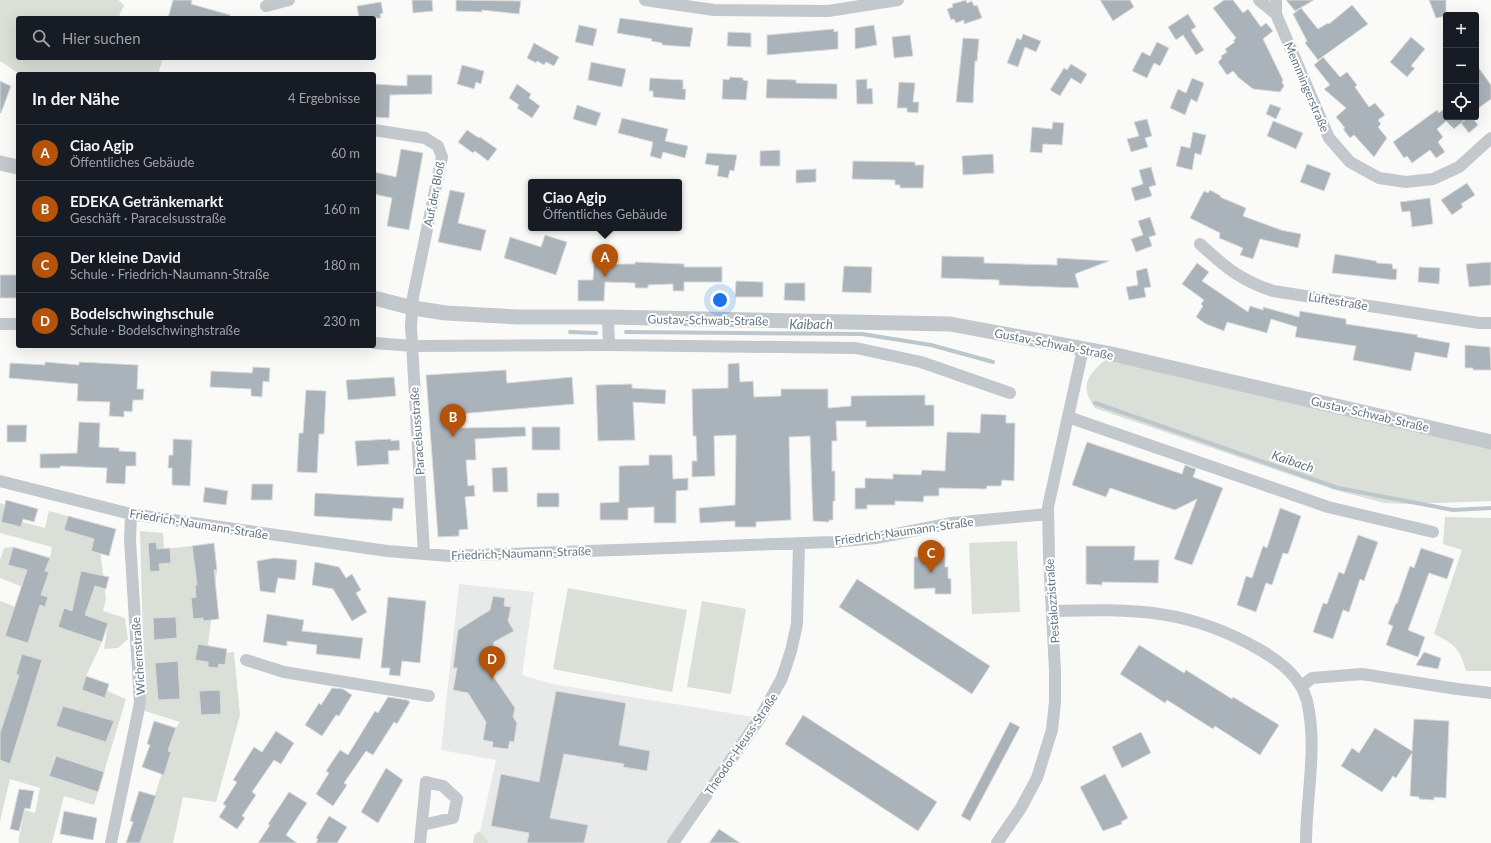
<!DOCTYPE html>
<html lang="de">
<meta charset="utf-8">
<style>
body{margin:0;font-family:Lato,sans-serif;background:#242831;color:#f1f3f6}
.controls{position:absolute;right:12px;top:12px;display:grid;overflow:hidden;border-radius:4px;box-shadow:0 4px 16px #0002}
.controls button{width:36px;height:36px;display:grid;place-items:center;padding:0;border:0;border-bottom:1px solid #363941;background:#171b24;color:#f1f3f6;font:20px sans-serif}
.you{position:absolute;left:720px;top:300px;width:14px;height:14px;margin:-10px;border:3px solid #fff;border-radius:50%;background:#1a73e8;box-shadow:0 0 0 6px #1a73e833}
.badge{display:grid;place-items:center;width:26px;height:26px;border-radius:50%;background:#b45309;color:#fff;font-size:13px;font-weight:700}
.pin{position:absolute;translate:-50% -33px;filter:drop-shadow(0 1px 2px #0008)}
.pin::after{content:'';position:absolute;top:21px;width:14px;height:12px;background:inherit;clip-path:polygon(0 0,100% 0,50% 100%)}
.popup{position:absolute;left:528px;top:179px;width:154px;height:52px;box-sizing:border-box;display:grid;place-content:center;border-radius:4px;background:#171b24;filter:drop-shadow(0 1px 3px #0005);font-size:13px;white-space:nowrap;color:#9ea1a6}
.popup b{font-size:15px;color:#f1f3f6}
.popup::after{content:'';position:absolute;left:50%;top:100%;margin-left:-8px;border:8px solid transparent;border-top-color:#171b24}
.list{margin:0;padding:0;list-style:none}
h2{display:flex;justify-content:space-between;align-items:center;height:52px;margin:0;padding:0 16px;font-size:17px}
h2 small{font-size:13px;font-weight:400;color:#9ea1a6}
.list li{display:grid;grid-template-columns:26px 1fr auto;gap:12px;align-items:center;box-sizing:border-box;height:56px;padding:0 16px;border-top:1px solid #363941}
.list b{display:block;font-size:15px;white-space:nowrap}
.list p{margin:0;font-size:13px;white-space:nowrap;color:#9ea1a6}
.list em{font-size:13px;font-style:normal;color:#9ea1a6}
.icon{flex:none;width:22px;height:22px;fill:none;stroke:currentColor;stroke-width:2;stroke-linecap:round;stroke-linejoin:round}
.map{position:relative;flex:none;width:1491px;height:843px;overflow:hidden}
.search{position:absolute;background:#171b24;box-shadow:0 4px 16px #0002;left:16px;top:16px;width:360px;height:44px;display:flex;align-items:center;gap:10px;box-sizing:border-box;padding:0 14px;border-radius:4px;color:#9ea1a6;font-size:15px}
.panel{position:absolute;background:#171b24;box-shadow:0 4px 16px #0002;left:16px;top:72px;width:360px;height:276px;border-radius:4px}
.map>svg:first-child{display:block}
.built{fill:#e8e9e9}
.green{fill:#dadfd7;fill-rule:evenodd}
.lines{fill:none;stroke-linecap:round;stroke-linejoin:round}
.stream{stroke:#bbc7cb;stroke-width:4}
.building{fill:#aab3b9;stroke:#dcdcda}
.minor{stroke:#c3c8cc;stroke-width:12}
.tertiary{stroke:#c3c8cc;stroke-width:15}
.labels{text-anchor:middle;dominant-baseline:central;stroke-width:4;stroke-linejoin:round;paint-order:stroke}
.street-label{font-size:12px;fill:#657683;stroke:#fff}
.water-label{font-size:13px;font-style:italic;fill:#60757c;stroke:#fff}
</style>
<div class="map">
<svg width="1491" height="843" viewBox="0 0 1491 843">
<rect width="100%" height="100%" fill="#fafaf8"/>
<!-- built -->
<path class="built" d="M459,584L534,592L522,675L552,684L760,718L673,843H489L480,831L496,760L441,750Z"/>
<!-- green -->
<path class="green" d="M0,0H118L124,5L118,18H18V58H163L158,74H19L0,61Z
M1105,360L1491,448V501L1409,504L1384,503L1332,489L1095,408C1080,386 1086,377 1105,360Z
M0,503L5,505L1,521L21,527L22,522L45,528L49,511L97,524L106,599L103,611L125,618L128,639L118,648L104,649L108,623L64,608L58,627L102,642L86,676L82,690L105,698L107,691L126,699L104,772L86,766L80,786L98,792L94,805L64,796L52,843H19L18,841L25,810L35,813L40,788L10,779L0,821V601L37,615L43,595L0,578V560L4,548L13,547L50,558L52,547L0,533ZM55,756L74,762L67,782L49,776Z
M1445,517L1491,518V671H1466C1460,648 1454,644 1434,634L1462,550L1443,544Z
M140,531L163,533L164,549L192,546L195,572L217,570L208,645L227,653L234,652L240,715L216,802L183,797L173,843H140L176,728L180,722L145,711Z
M1017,541L1020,612L972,614L969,543Z
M568,588L687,610L672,692L553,669Z
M702,601L746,609L731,694L687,687Z
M480,831L489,843H473L475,834Z"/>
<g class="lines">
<!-- stream -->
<path class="stream" d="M570,332L596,333
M626,332L862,334L931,345L993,362
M1095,403L1338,488L1453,510L1491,508"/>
</g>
<!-- building -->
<path class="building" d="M173,0H192L191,4L230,15V18H168Z
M412,0H432L433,11L413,13Z
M456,0L521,1L519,14L482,10V12L456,11Z
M966,0L967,3L972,1L974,6L977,5L982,18L964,24V20L956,23L954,19L951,20L947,9L953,7L952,4Z
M1100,0H1130L1134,7L1113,21Z
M1224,0H1233L1243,13L1248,9L1261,27L1266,23L1273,31L1263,39L1283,80L1282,82L1284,86L1280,92L1253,89L1239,78L1233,71L1227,75L1218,62L1222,58L1221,56L1227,52L1225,49L1235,42L1233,41L1236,38L1213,8Z
M1286,0H1314L1295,11Z
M1429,0H1446V16L1436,18Z
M381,2L383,13L380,14L381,18H359L357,6Z
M1352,5L1368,24L1318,60L1305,43L1307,41L1293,14L1301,8L1318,29L1328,23L1329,24Z
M1188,14L1196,27L1191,30L1204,50L1196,55L1183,35L1176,40L1168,27Z
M620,18L693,28L690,47L662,45V43L651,41L652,39L617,33Z
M579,25L597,29L593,46L575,42Z
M874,25L877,45L855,49V28Z
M834,29V32L838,31V49L767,55V35Z
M728,32L751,33V47L727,46Z
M1023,34L1041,41L1036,52L1025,47L1018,67L1007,63L1017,38L1021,40Z
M910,35L913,56L894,58L892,37Z
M1411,37L1425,49L1411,66L1415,68L1407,77L1390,62Z
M963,38L979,39L977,61H975L973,103L956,102Z
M1157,42L1169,48L1160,66L1154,63L1147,78L1132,71L1142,52L1150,56Z
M534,43L559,57L554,66L546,62L544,65L537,61L536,63L527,58Z
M1323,57L1340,77L1347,72L1357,85L1355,87L1369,107L1375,103L1385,115L1378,120L1381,124L1378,127L1387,138L1374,157L1354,135L1350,138L1343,129L1345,128L1336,117L1346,108L1324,89L1330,85L1314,65Z
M591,62L626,69L622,87L588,80Z
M1071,64L1087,74L1081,84L1071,78L1060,96L1050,90L1064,68L1067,70Z
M1476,64L1491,85V99L1476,110Z
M462,65L484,71L481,84L476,82L474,89L457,84Z
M407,75H432V94L390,95L389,118L374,117V84L407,86Z
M730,77L743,78V80L748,81L746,100L722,99L723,79L729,80Z
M650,78L683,80V89H686L685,100L653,97V91H649Z
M1192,78L1204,83L1197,102L1191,99L1185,115L1170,108L1178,89L1186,93Z
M767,79L796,80V83L837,84V99L766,98Z
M867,79V89L872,88L873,104H857L856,80Z
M0,81L11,86L1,113H0Z
M899,82L915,83L913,102H919L918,113L907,112V108H897Z
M517,84L531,94L529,98L540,106L532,118L517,108L519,105L509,98Z
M1270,104L1281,108L1276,119L1266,114Z
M577,105L601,113L596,126L573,119Z
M1446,107V117H1468L1454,129L1446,121L1437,129L1443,137L1438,142L1445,152L1436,158L1430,150L1412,163L1407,156L1404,158L1393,142L1437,110L1439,113Z
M1468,117H1472L1478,125L1469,133L1461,123Z
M622,118L668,129L665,141L688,146L685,158L663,152L661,159L650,156L653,142L618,133Z
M1147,119L1152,136L1145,138L1148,147L1131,152L1127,139L1139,136L1134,122Z
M1273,121L1303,133L1296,149L1267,136Z
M1053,122L1064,123L1062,145L1043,144L1042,153L1030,152L1032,127L1052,129Z
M467,130L479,138L480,137L497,149L488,161L475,151L473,153L458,142Z
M1193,132L1206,135L1201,155L1195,153L1192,170L1176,166L1181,146L1190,148Z
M401,149L423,153L409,230L387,226L392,198L374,194V172L396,177Z
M780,150V166H760V151Z
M707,153L737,155L734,171L730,170L728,178L717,176L719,166L705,164Z
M993,154L994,173L963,175L962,156Z
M853,161L915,162V165H924L923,188H900V185H895V180L852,179Z
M1307,164L1331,173L1324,191L1300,182Z
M1151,167L1156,185L1149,187L1152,196L1135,201L1131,188L1143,184L1139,170Z
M816,169V182L796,183V170Z
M1467,183L1475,195L1461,204L1463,207L1452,215L1441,200Z
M450,190L465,193L458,223L486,230L481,251L438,242Z
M1210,190L1221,196L1220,197L1246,208L1243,216L1281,230L1301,234L1298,248L1260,239L1253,259L1240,255L1243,248L1219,238L1220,233L1190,218L1204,191L1208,193Z
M1430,198L1433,224L1412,227L1410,211L1402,212L1400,202Z
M1150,217L1156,235L1149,237L1152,246L1136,252L1131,239L1143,235L1138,221Z
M545,235L567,242L556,275L504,258L510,237L541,247Z
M1335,254L1376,261L1377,263L1392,264L1393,269H1397L1396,280L1332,273Z
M942,256L984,257V263L1057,265V258L1109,261L1075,274L1079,288L999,285V280L941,278Z
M635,262L684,264V267H722V282H684V291H673V284L648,285V288H635V283L605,282L604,301H578V280H593L594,264H635Z
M1491,262V285L1469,287L1466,264Z
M1197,263L1209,272L1202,281L1248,312L1250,306L1263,310V307L1299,317L1300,311L1346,319V324L1418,335L1417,337L1450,343L1447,358L1415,352L1411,371L1353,360L1356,346L1295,337L1297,327L1271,319L1267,333L1227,322L1224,331L1206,324L1196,317L1203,306L1201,304L1204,300L1182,284Z
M844,266L872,267L871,293L842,292Z
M1419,267L1440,268L1439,284L1418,282Z
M1147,268L1151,287L1144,288L1146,297L1129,300L1126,287L1138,285L1136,271Z
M0,275H18V298H0Z
M736,281L763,282V297H735Z
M785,283H805V301L784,300Z
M1465,345L1490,347L1491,370H1473V368H1465Z
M45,362L79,365V362L138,365L137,389H144L143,400H133L132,412L124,411V417L109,416L110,402L77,401L78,384L9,378L10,363L45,365Z
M739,363L740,382L753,381L754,397L781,396V389H828V408L851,406V396L925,395V405H934V426L866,427V421H836L837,441H832V471H835V501H833V520H829V522L813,521L810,436L789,437L791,520L756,522V527H735V521L700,523L699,508L735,505L736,435L714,436L715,476L692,477V461H697L696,436H693L692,389L728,388V364Z
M253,367L270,368L269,382L263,381L262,397L251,396V389L210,387L211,371L252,373Z
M506,370L507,383L572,377L574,404L459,414V428L525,427L526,436L475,439L476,460H466L468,486L474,485L475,496L465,497L468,529L459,530V536L438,537L426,375Z
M394,377L396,396L348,400L346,380Z
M632,384V388L666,390L665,404L633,402L635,440L598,441L596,385Z
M306,390L326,391L324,434H319L317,473L297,472L299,433H303Z
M981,414L1006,415V423H1015L1014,481L1002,480L1001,486H987L986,489L939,488V496H924L923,502L895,501V505H867V509H855V488H865V478L893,479V474L921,475L922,470L945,471L947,432L980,433Z
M79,422L100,423L99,447L119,448V451L136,452V466H126L125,484L106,483L107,468L60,466V468H40V454L77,453Z
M7,425H27L26,442H7Z
M532,427H560V450H532Z
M173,439L192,440L190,486L172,485V468H168L169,455H173Z
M391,439V441L399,440L400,450L388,451L389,464L357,466L355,441Z
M1087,442L1182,474L1185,465L1196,469L1193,477L1223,488L1192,565L1174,559L1197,499L1175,510L1110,488L1106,497L1072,485Z
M649,455H672L673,479L688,478V490L676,491V523H654V507L628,508V520H600V503L619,502V466L649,465Z
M507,467L508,492H493L492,468Z
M252,484H273L272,500H251Z
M205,487L228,491L226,505L203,502Z
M315,493L404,498L403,509L393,508L392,521L314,516Z
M537,493H559V507H537Z
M6,500L38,509L34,522L23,519L21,527L1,522Z
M1280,508L1301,516L1288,554L1283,553L1272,585L1266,583L1256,612L1237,605L1246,576L1252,578L1263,546L1267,548Z
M68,516L116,529L109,556L91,551L94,539L64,530Z
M1358,535L1378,542L1364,581L1360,579L1349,612L1343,610L1333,639L1313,632L1323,603L1327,604L1339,572L1344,574Z
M156,542L157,549L170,548L171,563L159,564L160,571L150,572L148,543Z
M214,543L217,570H214L219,619L203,621V618L193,619L191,598L196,597L195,585H197L192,546Z
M1086,546H1135L1134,560H1159L1158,583L1102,582V585L1086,584Z
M13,547L50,558L45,571L49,572L41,595L48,597L45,607L40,605L28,643L5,636L27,570L8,565Z
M930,547H945V567H948V578L951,579V594H935V588L914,589V557H930Z
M1421,548L1454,559L1447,579L1429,573L1408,630L1425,637L1418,657L1386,645L1393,626L1388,624L1396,603L1397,604L1410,566L1414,568Z
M274,558L297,560L295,580L278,578L275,593L260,591L257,561Z
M315,562L339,567L346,578L352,574L361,590L356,593L367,612L352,621L333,589L312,585Z
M81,571L109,577L106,589L95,586L85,615L108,623L102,642L58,627L64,608L72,611Z
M857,579L990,666L972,694L839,607Z
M493,596L505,598L504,606L511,607L508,621L514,631L494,642L489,670L515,708L513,717L517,723L514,742L510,741L508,749L492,747L493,742L483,740L486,722L468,693L453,690L457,668H453L458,630L490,610Z
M388,597L426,601L420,663L402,661L400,676L389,675L390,668H381Z
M267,614L304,620L302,631L363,638L360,659L316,654L317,645L287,641V646L263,642Z
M176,617L177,638L154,640L153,618Z
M198,644L227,649L225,665L219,664L218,668L208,667V662L195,660Z
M1139,645L1184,673L1186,670L1232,699L1233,697L1279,725L1260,755L1215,726L1213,729L1167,700L1165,703L1120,674Z
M1424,652L1441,658L1438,669L1416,665Z
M22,654L42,660L10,764L0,760V733L19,675L16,674Z
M178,661L180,699L158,700L155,663Z
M86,676L109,684L105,698L82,690Z
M332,688L343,689L352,695L339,716L336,715L322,736L305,725L319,703L321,705Z
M220,690L221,714L201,715L199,691Z
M556,691L626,703L619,745L650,751L647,771L623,767L624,764L564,754L550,818L588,825L584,843H527L529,833L491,826L501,774L539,782Z
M388,697L407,700L410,702L397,724L394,722L373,755L366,751L344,783L347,785L333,806L316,794L329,773L326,771L340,750L348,755L375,711L378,713Z
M63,706L114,721L106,742L56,726Z
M803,715L937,802L918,831L785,744Z
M1414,719L1449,721L1446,798L1434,797V800L1419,799V797L1410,796L1412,753L1396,778L1393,776L1382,792L1341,766L1352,748L1359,753L1375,728L1412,751Z
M154,721L176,728L168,751L171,752L164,775L142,767L150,745L147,744Z
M1010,722L1020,727L970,821L961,816Z
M276,731L294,743L281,764L274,760L252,792L256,795L242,816L245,818L237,829L219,817L226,806L223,804L237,782L233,780L254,747L262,752Z
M1141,732L1151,753L1122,768L1112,747Z
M56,756L104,772L98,792L49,776Z
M386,768L403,780L378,823L361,812Z
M1105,774L1128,818L1121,822L1122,824L1103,831L1080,787Z
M19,789L34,791L30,809L25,808L19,831L10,829Z
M139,791L156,796L140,843H126L133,822L130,821Z
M289,792L307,803L286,835L297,843H258L270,825L268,824Z
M64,811L97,818L93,840L60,834Z
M329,816L347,827L337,843H316L318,839L316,838Z
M719,829L740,843H709Z"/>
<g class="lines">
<!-- minor -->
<path class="minor" d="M645,0L714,10L828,11L898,0
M1259,0L1276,14
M1276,0V14L1329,138L1350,162L1379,178L1406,182L1433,179L1459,167L1491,138
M266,6L289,0
M374,130L425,138L438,146L442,157L413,297L411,326L424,554
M1200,244C1225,267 1240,280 1273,291L1479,323H1491
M608,317L609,345
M0,324H18
M374,343L412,346L609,345L856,348L921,362L1010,393
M1068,417L1328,507L1433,532
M0,481L131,514L387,551L450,556L833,542L876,538L952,523L1047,514
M1052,611C1134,609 1189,608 1262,651C1282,663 1301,678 1307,701C1318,747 1306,797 1306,843
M246,660L284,672L429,696
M1302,686L1312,678L1362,674L1457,689L1491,693
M111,843L140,703L130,540L131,514
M420,843L426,782L443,786L457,799L453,818L422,825
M673,843L760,718L782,678L791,651L797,624L799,543
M997,843L1021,808L1037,778L1052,730L1055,702V671L1049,557L1048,507L1083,349"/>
<!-- tertiary -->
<path class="tertiary" d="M0,163L18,167
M374,298L413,308L446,313L517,317H608L950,324L1112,354L1491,442"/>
</g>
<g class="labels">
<!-- street labels -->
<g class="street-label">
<text transform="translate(1307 87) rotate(67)">Memmingerstraße</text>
<text transform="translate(434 194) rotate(-79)">Auf der Bloß</text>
<text transform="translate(1338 301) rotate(9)">Lüftestraße</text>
<text transform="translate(708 320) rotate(1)">Gustav-Schwab-Straße</text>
<text transform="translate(1054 344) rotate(11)">Gustav-Schwab-Straße</text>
<text transform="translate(1370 414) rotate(13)">Gustav-Schwab-Straße</text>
<text transform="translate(417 431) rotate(-94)">Paracelsusstraße</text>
<text transform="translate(199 524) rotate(9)">Friedrich-Naumann-Straße</text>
<text transform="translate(904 531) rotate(-8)">Friedrich-Naumann-Straße</text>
<text transform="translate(521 553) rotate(-2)">Friedrich-Naumann-Straße</text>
<text transform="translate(1052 601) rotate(-94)">Pestalozzistraße</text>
<text transform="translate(138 656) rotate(-94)">Wichernstraße</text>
<text transform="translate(741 744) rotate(-56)">Theodor-Heuss-Straße</text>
</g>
<!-- water labels -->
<g class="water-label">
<text x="811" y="324">Kaibach</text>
<text transform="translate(1293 461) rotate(19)">Kaibach</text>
</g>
</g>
</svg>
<div class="controls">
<button>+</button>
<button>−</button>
<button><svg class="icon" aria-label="locate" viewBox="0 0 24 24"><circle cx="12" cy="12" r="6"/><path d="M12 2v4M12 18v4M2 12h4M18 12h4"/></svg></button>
</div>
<div class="you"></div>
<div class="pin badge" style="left:605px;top:277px">A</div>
<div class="popup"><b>Ciao Agip</b>Öffentliches Gebäude</div>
<div class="pin badge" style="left:453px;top:437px">B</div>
<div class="pin badge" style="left:931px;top:573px">C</div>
<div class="pin badge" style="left:492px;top:679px">D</div>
<div class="search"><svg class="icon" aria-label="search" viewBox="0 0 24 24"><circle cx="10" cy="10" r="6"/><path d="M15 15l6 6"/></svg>Hier suchen</div>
<section class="panel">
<h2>In der Nähe<small>4 Ergebnisse</small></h2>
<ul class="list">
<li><span class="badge">A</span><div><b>Ciao Agip</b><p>Öffentliches Gebäude</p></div><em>60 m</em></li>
<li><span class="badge">B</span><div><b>EDEKA Getränkemarkt</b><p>Geschäft · Paracelsusstraße</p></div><em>160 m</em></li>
<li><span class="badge">C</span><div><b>Der kleine David</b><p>Schule · Friedrich-Naumann-Straße</p></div><em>180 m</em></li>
<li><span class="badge">D</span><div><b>Bodelschwinghschule</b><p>Schule · Bodelschwinghstraße</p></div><em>230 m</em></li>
</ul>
</section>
</div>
